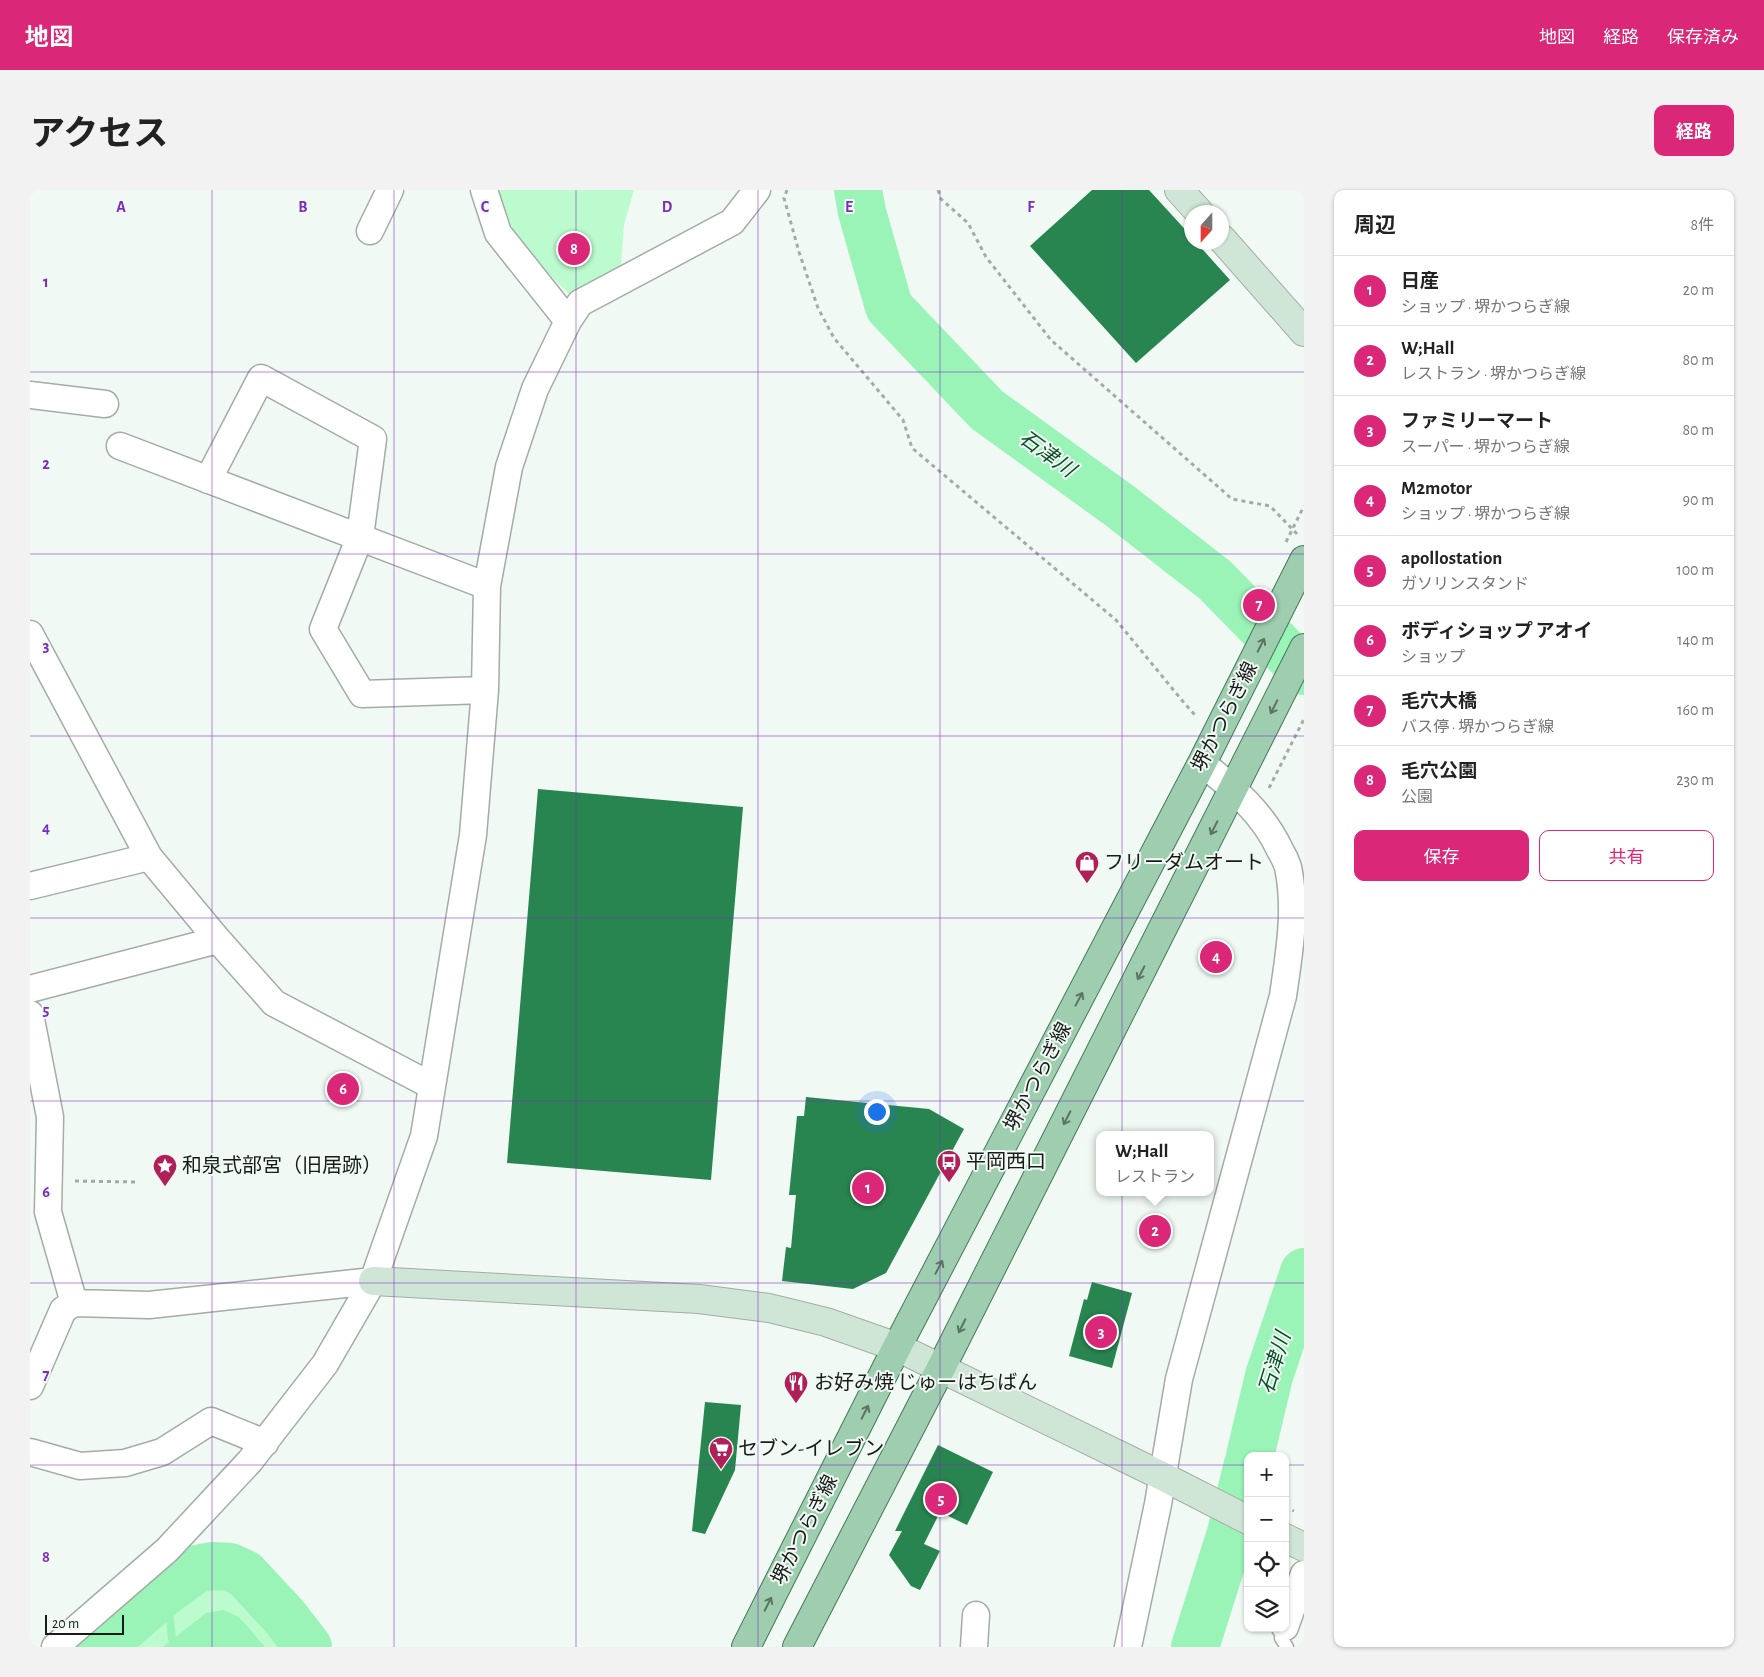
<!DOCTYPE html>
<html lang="ja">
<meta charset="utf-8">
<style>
body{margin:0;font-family:"Alegreya Sans","Noto Sans JP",sans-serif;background:#f2f2f2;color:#222}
.controls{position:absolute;right:15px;bottom:15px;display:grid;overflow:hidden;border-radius:10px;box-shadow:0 1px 4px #0004}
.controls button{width:45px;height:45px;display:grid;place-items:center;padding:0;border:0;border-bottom:1px solid #e0e0e0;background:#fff;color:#222;font:25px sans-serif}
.compass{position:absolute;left:1154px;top:15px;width:45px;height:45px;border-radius:50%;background:#fff;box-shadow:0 1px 4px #0004;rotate:201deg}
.scale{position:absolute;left:15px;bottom:12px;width:79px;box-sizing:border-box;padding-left:5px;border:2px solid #181b19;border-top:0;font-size:14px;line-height:18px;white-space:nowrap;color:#181b19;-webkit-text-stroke:4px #f0f9f3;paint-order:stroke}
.you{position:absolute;left:846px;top:921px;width:18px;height:18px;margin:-12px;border:4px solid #fff;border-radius:50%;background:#1a73e8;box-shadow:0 0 0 8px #1a73e833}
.badge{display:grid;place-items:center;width:32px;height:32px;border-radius:50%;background:#db2777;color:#fff;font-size:16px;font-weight:700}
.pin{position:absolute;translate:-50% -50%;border:2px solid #fff;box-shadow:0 1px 5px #0006}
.popup{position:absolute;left:1066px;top:941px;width:118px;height:65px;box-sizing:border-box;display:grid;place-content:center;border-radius:10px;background:#fff;filter:drop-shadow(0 1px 4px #0005);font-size:16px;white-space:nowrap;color:#767676}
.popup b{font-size:19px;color:#222}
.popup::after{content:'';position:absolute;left:50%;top:100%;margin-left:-10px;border:10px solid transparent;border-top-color:#fff}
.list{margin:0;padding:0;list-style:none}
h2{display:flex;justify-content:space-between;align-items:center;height:65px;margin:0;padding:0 20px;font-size:21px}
h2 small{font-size:16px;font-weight:400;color:#767676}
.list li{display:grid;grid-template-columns:32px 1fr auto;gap:15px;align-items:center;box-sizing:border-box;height:70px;padding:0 20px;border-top:1px solid #e0e0e0}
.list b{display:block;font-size:19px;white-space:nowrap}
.list p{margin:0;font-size:16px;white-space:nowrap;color:#767676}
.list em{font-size:16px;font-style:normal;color:#767676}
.actions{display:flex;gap:10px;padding:15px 20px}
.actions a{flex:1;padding:11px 0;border:1px solid #db2777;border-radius:10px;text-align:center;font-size:18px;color:#db2777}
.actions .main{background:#db2777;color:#fff}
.icon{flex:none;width:28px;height:28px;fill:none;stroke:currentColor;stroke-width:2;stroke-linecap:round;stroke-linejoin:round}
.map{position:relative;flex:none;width:1274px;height:1457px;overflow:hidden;border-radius:10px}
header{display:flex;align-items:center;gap:30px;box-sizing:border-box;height:70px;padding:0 25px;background:#db2777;color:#fff}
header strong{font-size:24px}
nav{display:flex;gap:28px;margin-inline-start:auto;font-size:18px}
.intro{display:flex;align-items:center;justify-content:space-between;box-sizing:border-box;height:120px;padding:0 30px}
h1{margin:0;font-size:35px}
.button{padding:12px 22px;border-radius:10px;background:#db2777;color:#fff;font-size:18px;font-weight:700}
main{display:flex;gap:30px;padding:0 30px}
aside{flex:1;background:#fff;border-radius:10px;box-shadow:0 1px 4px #0004}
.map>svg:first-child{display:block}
.green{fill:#bbfbce}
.water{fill:#9af3b7}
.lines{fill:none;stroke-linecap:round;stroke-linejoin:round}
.stream{stroke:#9af3b7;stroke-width:8}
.river{stroke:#9af3b7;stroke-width:48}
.building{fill:#29854f}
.lane-casing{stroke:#a4aca6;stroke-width:15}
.street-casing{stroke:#a4aca6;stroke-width:29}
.secondary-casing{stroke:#a4aca6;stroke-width:30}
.primary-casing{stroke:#467957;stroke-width:30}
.path{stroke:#a5aca7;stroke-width:3;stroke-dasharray:4 4;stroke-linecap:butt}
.lane{stroke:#fff;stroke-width:12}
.street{stroke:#fff;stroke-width:26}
.secondary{stroke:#cfe6d7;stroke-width:28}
.primary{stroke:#9ecdaf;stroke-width:28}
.path-bridge{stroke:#a5aca7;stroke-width:3;stroke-dasharray:4 4;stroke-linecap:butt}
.oneway{stroke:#5b7464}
.grid{fill:none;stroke:#7b2cbf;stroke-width:1;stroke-opacity:0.55}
.labels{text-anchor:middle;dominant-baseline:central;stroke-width:4;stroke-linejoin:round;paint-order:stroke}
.street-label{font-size:20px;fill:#181b19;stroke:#f0f9f3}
.poi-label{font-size:20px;fill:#181b19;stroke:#f0f9f3;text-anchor:start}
.water-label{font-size:21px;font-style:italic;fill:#0c502b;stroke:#f0f9f3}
.grid-label{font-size:16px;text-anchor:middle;font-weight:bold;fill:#7b2cbf;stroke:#f0f9f3;stroke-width:4;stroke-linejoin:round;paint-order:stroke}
</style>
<header>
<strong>地図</strong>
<nav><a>地図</a><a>経路</a><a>保存済み</a></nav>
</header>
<div class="intro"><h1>アクセス</h1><a class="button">経路</a></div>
<main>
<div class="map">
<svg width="1274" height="1457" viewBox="0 0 1274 1457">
<rect width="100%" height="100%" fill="#f0f9f3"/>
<!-- green -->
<path class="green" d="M469,0H604L594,35L591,75L544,109L479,44Z
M182,1397L199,1399L220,1419L251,1457H87L111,1437L163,1400Z"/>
<!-- water -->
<path class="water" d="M193,1420L209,1427L235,1457H133L176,1423Z"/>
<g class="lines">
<!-- stream -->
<path class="stream" d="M1201,1343L1218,1354
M137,1400L142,1449"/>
<!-- river -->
<path class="river" d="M828,0L832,22L859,117L957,220L1090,316L1185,390L1274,481
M1220,1266L1239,1186L1274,1082
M71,1457L137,1400L166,1379L182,1376L200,1377L215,1384L254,1426L278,1457
M1165,1457L1201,1343L1218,1274"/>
</g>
<!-- building -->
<path class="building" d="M1062,0H1119L1162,47V52H1166L1200,90L1106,173L1000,56Z
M508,599L713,617L681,990L477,973Z
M776,907L899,919L934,939L856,1083L823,1099L752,1091L756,1057L761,1058L766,1005H759L767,926H774Z
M1062,1092L1102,1103L1082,1178L1039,1166L1054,1109L1057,1110Z
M675,1212L711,1215L705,1280L675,1344L662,1341Z
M908,1255L963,1282L937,1335L910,1322L894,1354L910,1361L890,1400L881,1396L859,1365L872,1341H865Z"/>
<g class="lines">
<defs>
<path id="lane" d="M1251,1448L1257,1457"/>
<path id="street" d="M454,0L468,43L538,131
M340,41L360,0
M0,205L75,214
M90,256L457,396
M178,290L231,188L343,249L330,347L293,439L332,504L455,500
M0,444L119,667L188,750L244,813L402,896
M0,696L119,667
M0,799L188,750
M0,824L20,927L18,1022L44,1113
M0,1196L33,1120L44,1113L119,1115L343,1091
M0,1262L50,1276L95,1273L132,1262L181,1231L235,1253
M1255,1437L1274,1384
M25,1457L137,1360L220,1271L295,1174L343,1091L394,946L443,645L455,500L457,396L479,277L505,199L538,131L550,113L702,32L727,0
M944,1457L946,1425
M1098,1457L1128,1314L1149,1189L1253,806C1259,764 1267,720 1258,677C1256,671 1253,665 1250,660C1233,623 1203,598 1172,573"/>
<path id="secondary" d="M1149,0L1169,22
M1192,49L1274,142
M343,1091L669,1109L739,1118L796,1132L867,1157L1132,1286L1218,1330
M1255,1348L1274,1357"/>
<path id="primary" d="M716,1457L867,1157L1172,573L1274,370
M767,1457L911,1178L1274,458"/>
</defs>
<!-- lane casing -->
<use href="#lane" class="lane-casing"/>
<!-- street casing -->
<use href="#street" class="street-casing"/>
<!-- secondary casing -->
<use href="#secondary" class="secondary-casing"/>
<!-- primary casing -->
<use href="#primary" class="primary-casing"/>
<!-- path -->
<path class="path" d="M757,0L754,8L769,62L788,118L804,148L873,230L882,258L1086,430L1155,514L1166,526
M908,0L911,9L938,33L956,67L1021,150L1202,309L1240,316L1267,344
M1239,598L1274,529
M45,991L105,992
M1255,1317L1264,1321"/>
<!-- lane -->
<use href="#lane" class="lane"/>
<!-- street -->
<use href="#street" class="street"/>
<!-- secondary -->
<use href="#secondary" class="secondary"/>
<!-- primary -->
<use href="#primary" class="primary"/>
<!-- path-bridge -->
<path class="path-bridge" d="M1256,352L1274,316"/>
</g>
<!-- one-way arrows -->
<defs><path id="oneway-shaft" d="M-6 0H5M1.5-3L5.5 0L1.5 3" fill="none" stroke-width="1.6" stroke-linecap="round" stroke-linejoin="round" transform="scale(1.25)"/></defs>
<g class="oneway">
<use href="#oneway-shaft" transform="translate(1231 455) rotate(-63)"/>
<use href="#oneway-shaft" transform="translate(1244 517) rotate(117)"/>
<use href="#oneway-shaft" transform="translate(1184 638) rotate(117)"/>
<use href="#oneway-shaft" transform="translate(1111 783) rotate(117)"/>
<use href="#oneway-shaft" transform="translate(1049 809) rotate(-62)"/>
<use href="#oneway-shaft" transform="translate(1037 928) rotate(117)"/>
<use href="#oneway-shaft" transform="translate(909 1077) rotate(-62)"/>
<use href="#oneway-shaft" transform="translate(932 1136) rotate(117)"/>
<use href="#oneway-shaft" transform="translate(835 1222) rotate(-63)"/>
<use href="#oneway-shaft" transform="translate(738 1414) rotate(-63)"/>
</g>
<!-- grid -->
<path class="grid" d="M182,0V1457M364,0V1457M546,0V1457M728,0V1457M910,0V1457M1092,0V1457M0,182H1274M0,364H1274M0,546H1274M0,728H1274M0,911H1274M0,1093H1274M0,1275H1218M1255,1275H1274"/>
<!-- icons -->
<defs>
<symbol id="shop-pin" viewBox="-11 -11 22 30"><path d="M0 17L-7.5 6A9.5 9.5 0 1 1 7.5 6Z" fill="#af2058" stroke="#f0f9f3"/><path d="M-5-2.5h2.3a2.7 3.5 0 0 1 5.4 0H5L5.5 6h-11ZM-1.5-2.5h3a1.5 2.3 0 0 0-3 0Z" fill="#fff"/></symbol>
<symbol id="bus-pin" viewBox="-11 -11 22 30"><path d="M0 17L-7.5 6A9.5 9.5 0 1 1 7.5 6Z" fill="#af2058" stroke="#f0f9f3"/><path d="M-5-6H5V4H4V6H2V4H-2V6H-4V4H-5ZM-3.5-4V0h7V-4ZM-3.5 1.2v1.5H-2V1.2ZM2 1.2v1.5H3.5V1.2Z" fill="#fff"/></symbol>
<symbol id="sight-pin" viewBox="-11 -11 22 30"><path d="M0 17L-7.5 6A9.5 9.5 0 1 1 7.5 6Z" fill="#af2058" stroke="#f0f9f3"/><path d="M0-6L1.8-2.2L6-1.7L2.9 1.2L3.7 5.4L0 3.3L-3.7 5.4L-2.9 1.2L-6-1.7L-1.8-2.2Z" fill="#fff"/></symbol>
<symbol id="restaurant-pin" viewBox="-11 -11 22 30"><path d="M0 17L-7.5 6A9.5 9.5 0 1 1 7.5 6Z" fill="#af2058" stroke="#f0f9f3"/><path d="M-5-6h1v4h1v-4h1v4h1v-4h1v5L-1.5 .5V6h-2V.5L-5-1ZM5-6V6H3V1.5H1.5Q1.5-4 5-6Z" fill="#fff"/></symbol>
<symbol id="supermarket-pin" viewBox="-11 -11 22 30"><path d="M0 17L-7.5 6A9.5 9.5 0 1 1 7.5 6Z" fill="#af2058" stroke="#f0f9f3"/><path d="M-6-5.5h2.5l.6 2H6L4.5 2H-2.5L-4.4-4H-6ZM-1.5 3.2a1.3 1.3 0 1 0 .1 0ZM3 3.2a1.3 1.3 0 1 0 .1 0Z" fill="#fff"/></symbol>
</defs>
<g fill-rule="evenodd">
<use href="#shop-pin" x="1043" y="659" width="28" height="38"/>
<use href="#bus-pin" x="905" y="958" width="28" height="38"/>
<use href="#sight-pin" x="121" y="962" width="28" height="38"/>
<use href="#restaurant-pin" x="752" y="1179" width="28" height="38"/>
<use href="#supermarket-pin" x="677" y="1245" width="28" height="38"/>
</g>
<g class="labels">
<!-- street labels -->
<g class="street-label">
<text transform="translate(1195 527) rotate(-63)">堺かつらぎ線</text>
<text transform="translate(1008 887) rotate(-62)">堺かつらぎ線</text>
<text transform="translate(775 1340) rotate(-63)">堺かつらぎ線</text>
</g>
<!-- poi labels -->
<g class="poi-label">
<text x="1074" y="673">フリーダムオート</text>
<text x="936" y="972">平岡西口</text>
<text x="152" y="976">和泉式部宮（旧居跡）</text>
<text x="784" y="1193">お好み焼 じゅーはちばん</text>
<text x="708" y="1259">セブン-イレブン</text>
</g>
<!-- water labels -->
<g class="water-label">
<text transform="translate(1017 264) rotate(36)">石津川</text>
<text transform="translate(1245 1173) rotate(-73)">石津川</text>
</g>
</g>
<g class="grid-label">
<text x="91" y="22">A</text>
<text x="273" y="22">B</text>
<text x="455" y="22">C</text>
<text x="637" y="22">D</text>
<text x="819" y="22">E</text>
<text x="1001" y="22">F</text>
<text x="16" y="97">1</text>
<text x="16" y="279">2</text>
<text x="16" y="461">3</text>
<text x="16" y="643">4</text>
<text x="16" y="825">5</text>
<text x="16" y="1007">6</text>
<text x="16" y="1190">7</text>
<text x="16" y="1372">8</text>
</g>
</svg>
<div class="controls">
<button>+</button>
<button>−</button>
<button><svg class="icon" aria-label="locate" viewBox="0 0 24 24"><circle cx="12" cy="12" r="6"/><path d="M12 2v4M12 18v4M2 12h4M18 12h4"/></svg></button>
<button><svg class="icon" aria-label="layers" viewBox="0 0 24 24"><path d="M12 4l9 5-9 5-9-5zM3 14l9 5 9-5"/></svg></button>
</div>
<svg class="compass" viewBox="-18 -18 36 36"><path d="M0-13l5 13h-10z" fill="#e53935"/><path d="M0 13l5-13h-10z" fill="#767676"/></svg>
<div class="scale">20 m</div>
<div class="you"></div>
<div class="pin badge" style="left:838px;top:998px">1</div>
<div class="pin badge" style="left:1125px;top:1041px">2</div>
<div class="popup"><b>W;Hall</b>レストラン</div>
<div class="pin badge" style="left:1071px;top:1142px">3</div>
<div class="pin badge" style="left:1186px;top:767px">4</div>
<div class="pin badge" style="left:911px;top:1309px">5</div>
<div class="pin badge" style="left:313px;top:899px">6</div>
<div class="pin badge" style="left:1229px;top:415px">7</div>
<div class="pin badge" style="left:544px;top:59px">8</div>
</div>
<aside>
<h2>周辺<small>8件</small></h2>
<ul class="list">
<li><span class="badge">1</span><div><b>日産</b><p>ショップ · 堺かつらぎ線</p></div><em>20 m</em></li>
<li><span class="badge">2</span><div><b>W;Hall</b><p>レストラン · 堺かつらぎ線</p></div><em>80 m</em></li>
<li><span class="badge">3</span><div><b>ファミリーマート</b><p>スーパー · 堺かつらぎ線</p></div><em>80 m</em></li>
<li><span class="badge">4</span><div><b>M2motor</b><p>ショップ · 堺かつらぎ線</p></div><em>90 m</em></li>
<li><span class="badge">5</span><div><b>apollostation</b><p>ガソリンスタンド</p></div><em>100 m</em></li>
<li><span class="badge">6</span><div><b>ボディショップ アオイ</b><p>ショップ</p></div><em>140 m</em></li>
<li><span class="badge">7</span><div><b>毛穴大橋</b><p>バス停 · 堺かつらぎ線</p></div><em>160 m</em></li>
<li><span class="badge">8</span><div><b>毛穴公園</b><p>公園</p></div><em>230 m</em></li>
</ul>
<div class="actions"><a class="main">保存</a><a>共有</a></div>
</aside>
</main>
